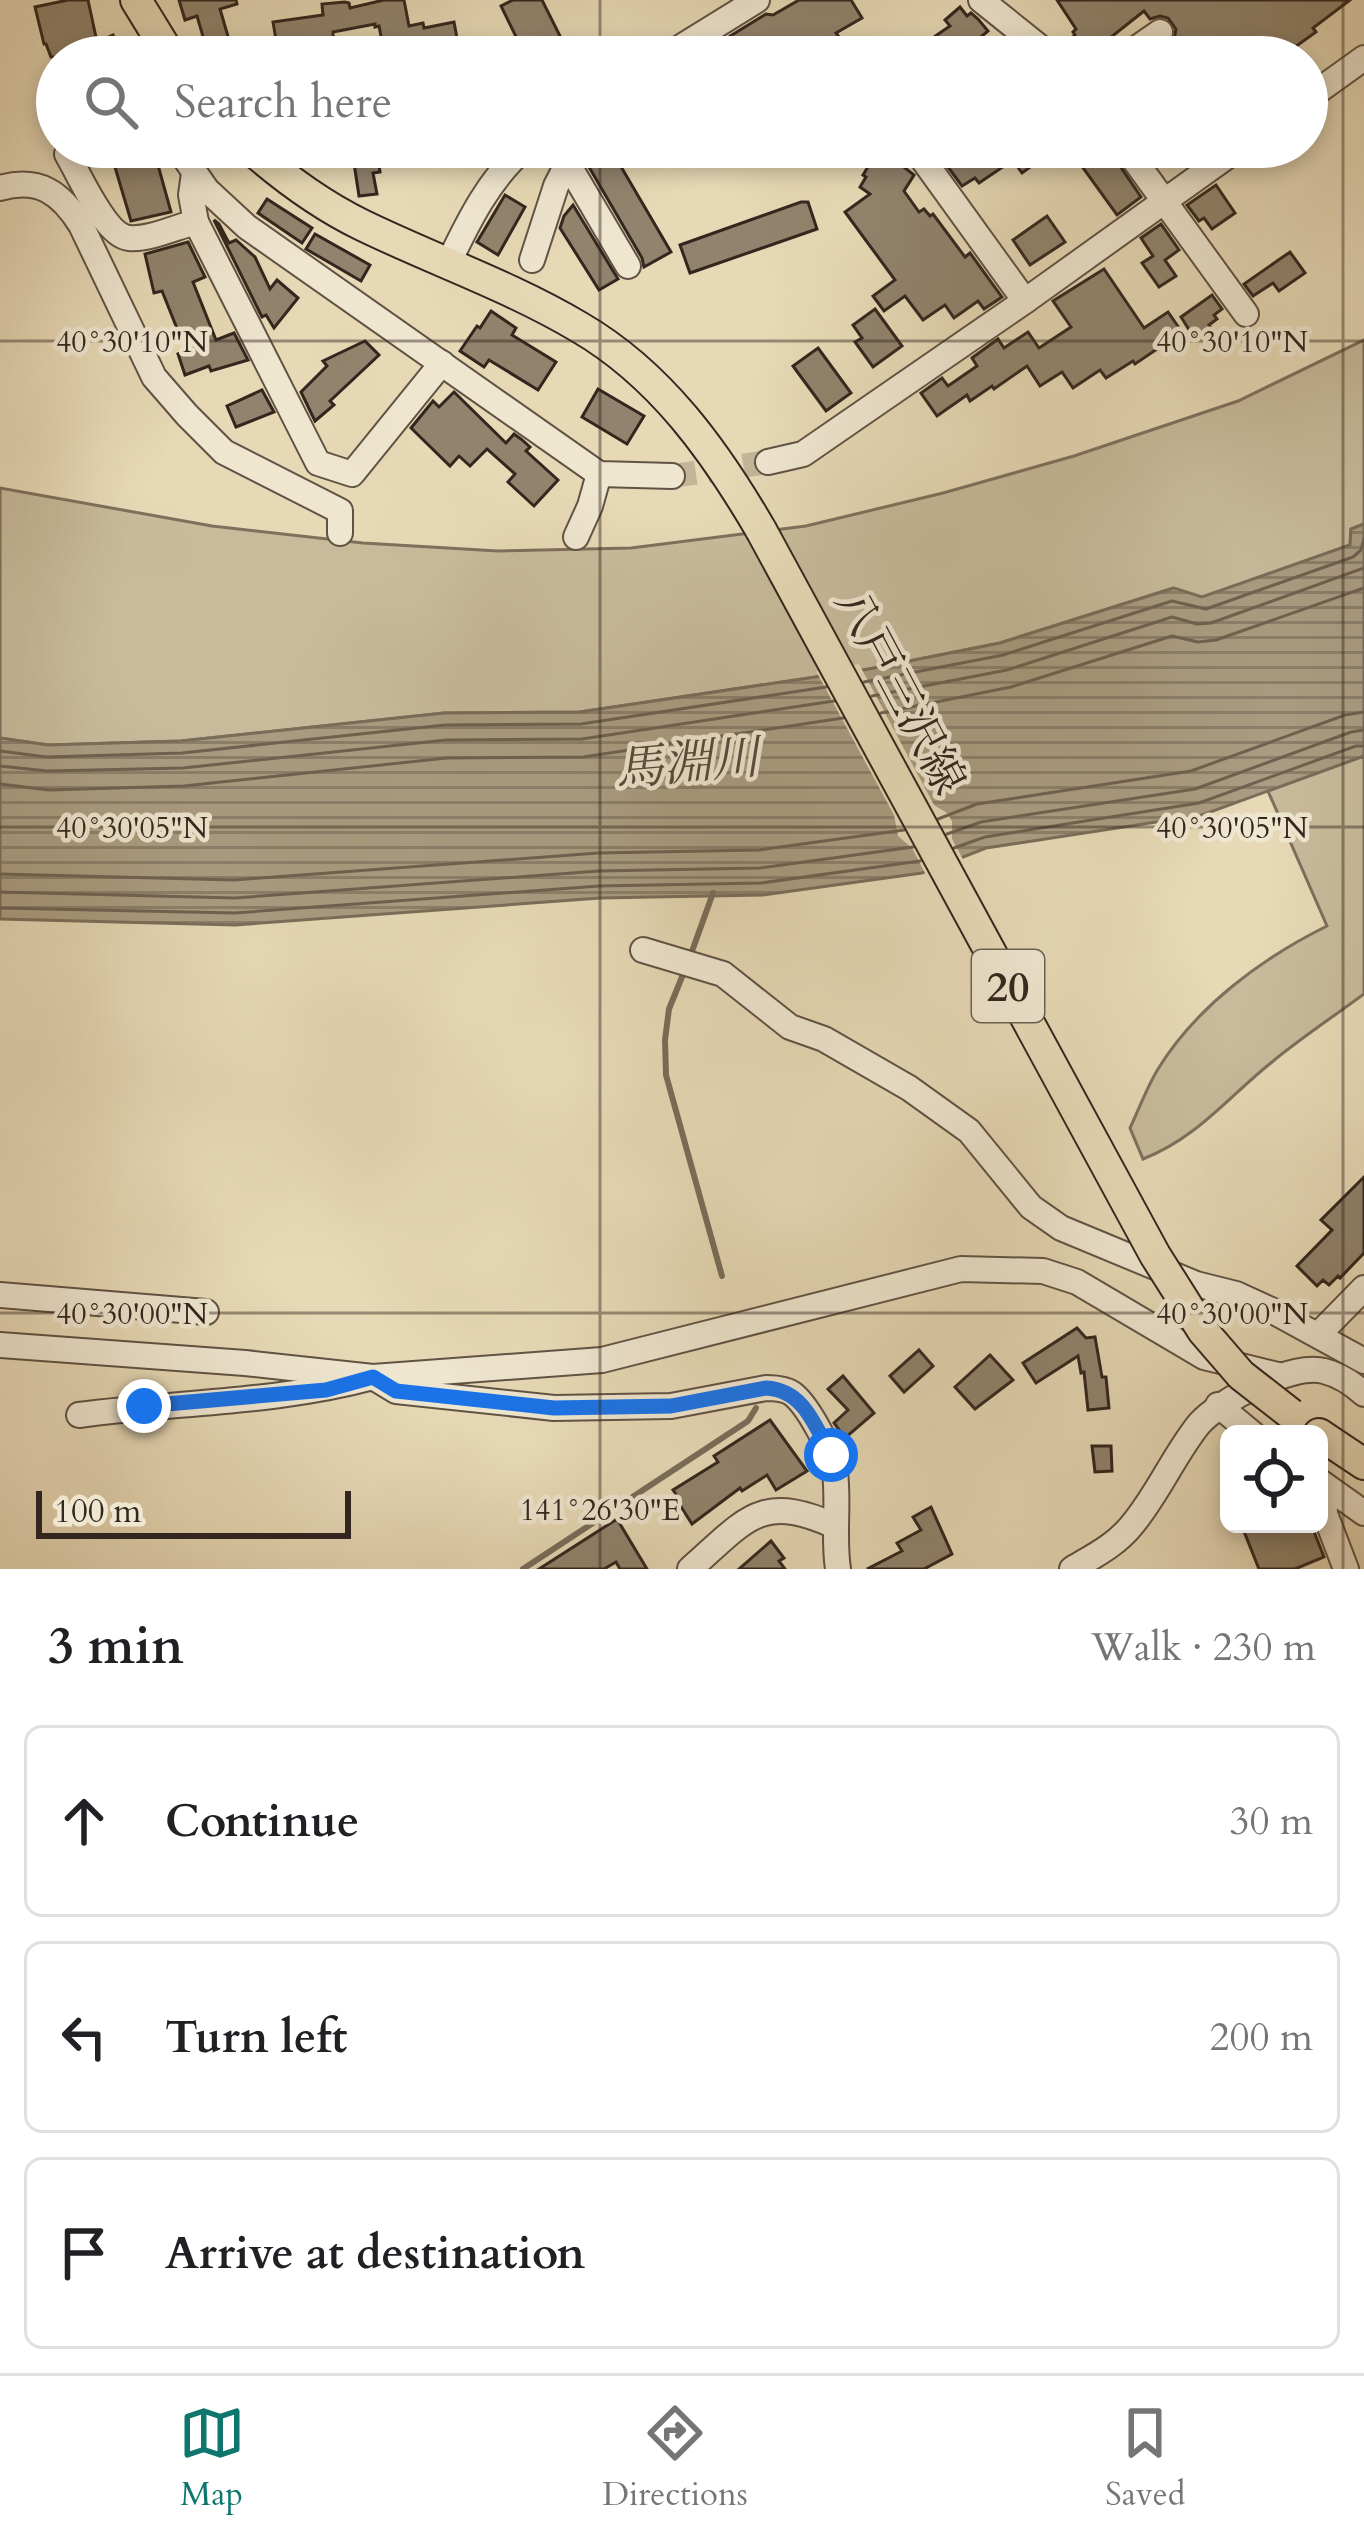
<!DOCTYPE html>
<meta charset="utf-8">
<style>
body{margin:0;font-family:Cardo,"Noto Serif JP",serif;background:#f2f2f2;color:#202124}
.controls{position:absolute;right:36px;bottom:36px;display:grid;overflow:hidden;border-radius:18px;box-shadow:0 6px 18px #0003}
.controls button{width:108px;height:108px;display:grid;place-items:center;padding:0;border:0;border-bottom:3px solid #e0e0e0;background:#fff;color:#202124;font:60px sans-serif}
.scale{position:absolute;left:36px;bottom:30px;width:315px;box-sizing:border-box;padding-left:12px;border:6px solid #33261e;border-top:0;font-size:33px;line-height:42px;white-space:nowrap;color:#33261e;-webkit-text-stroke:9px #efe6d0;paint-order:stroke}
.stop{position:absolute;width:36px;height:36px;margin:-27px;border:9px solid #1a73e8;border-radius:50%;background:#fff}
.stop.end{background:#1a73e8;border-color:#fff;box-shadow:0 3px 12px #0008}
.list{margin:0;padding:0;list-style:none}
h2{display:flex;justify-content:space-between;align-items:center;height:156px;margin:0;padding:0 48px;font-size:51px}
h2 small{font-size:39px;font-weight:400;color:#757577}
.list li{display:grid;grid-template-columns:78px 1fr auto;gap:36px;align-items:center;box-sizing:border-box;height:192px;margin:0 24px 24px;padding:0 24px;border:3px solid #e0e0e0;border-radius:18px}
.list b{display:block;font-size:45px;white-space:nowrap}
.list em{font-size:39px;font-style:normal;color:#757577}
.icon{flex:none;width:66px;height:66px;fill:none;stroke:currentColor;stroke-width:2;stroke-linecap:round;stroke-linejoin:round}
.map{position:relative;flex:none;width:1364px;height:1569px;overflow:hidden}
.search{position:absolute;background:#fff;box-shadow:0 6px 18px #0003;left:36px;right:36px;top:36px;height:132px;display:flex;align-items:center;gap:30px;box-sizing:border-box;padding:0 42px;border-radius:66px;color:#757577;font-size:45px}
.sheet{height:804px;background:#fff}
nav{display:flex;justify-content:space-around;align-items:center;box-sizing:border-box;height:168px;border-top:3px solid #e0e0e0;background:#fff;font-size:33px;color:#757577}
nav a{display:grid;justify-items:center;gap:6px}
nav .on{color:#0f766e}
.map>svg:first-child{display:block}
.grass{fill:#c8bb9c;stroke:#7e705d;stroke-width:3}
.water{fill:url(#water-rules);stroke:#7a6d5a;stroke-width:3}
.pier{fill:#e7d9b6}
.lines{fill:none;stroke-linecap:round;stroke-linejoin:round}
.shore{stroke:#6e6150;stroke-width:3}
.stream{stroke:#7a6d5a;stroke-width:6}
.building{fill:#91836d;stroke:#33261e;stroke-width:3}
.minor-tunnel{stroke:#c3b598;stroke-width:24;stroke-dasharray:24 12;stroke-linecap:butt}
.minor-casing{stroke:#605344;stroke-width:28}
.major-casing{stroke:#33261e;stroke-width:34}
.minor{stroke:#efe6d0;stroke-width:24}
.major{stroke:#e7d9b6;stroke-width:30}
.major-bridge-casing{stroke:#33261e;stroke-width:34;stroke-linecap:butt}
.major-bridge{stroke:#e7d9b6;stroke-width:30}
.route{stroke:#1a73e8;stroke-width:15}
.ticks{fill:none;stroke:#33261e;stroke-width:3;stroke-opacity:0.45}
.labels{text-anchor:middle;stroke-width:9;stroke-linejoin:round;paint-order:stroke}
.shield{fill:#efe6d0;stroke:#6b6053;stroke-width:3}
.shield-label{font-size:42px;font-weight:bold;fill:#33261e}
.street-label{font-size:45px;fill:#33261e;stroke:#efe6d0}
.water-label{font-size:48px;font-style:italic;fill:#57493c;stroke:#efe6d0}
.ticks-label{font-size:30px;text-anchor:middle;fill:#33261e;stroke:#efe6d0;stroke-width:9;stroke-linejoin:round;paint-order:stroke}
</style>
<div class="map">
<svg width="1364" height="1569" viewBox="0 0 1364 1569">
<defs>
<pattern id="water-rules" width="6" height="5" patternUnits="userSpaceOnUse" patternTransform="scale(3)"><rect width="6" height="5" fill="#aa9c82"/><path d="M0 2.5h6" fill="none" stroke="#8b7f6a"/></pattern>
</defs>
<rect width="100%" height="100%" fill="#e7d9b6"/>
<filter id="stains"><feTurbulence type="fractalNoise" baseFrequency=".00167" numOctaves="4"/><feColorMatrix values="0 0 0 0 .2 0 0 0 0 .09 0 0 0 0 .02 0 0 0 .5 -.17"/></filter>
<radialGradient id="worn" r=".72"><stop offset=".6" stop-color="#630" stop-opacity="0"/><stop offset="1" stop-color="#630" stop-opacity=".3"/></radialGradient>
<g class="grass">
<path d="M 1364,340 L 1364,524 L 1351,529 L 1350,545 L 1202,598 L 1173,588 L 1000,643 L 869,669 L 580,712 L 444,713 L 181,741 L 48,745 L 0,738 L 0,488 L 212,526 L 363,543 L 498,551 L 631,548 L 806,526 L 943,493 L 1074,456 L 1238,401 Z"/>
<path d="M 1364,756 L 1364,994 C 1333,1017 1301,1038 1272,1062 C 1227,1098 1197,1138 1143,1159 L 1130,1128 C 1139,1109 1147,1087 1158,1069 C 1196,1007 1262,958 1327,926 L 1268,791 Z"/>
</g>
<path class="water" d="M 1364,524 L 1364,756 L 1202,815 L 986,848 L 922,873 L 763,895 L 600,898 L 235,925 L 0,919 L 0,738 L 48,745 L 181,741 L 444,713 L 580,712 L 869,669 L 1000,643 L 1174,588 L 1202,597 L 1350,545 L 1351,529 Z"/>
<path class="pier" d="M 859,664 L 934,805 L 947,813 L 952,821 L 952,839 L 965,863 L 927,877 L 912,848 L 898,836 L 894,815 L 816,671 Z"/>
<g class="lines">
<g class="shore">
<path d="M 864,682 L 1003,655 L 1172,601 L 1206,609 L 1353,557 L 1361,550 L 1364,538"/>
<path d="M 872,696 L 1007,670 L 1172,617 L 1197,624 L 1211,623 L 1364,568"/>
<path d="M 881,713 L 1011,687 L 1172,636 L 1198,642 L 1216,640 L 1364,588"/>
<path d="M 0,751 L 47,757 L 182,753 L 445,725 L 581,724 L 826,687"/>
<path d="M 0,766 L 47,771 L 183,768 L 446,740 L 582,739 L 834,701"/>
<path d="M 0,784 L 49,790 L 184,786 L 447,758 L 583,757 L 843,718"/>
<path d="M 938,819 L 977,804 L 1191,771 L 1345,715 L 1364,712"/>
<path d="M 947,834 L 981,822 L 1195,789 L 1351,732 L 1364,730"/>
<path d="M 954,848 L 985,837 L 1199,803 L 1356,746 L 1364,746"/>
<path d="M 0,874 L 234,880 L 598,853 L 759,850 L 904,830"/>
<path d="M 0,892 L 235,898 L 599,871 L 760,868 L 913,847"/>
<path d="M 0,908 L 235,913 L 599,886 L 761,883 L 920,861"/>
</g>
<g class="stream">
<path d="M 691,954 L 713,893"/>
<path d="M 684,972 L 669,1009 L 665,1040 L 666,1075 L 722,1276"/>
<path d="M 523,1569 L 748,1421 L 756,1408"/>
</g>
</g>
<g class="building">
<path d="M 68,0 L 88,0 L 97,42 L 113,35 L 121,57 L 51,57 L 46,44 L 44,44 L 35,7 Z"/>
<path d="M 179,0 L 236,0 L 237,4 L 220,9 L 234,57 L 209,57 L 197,16 L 185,20 Z"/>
<path d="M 384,0 L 404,0 L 409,26 L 423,23 L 424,28 L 454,22 L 460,54 L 443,57 L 385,57 L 379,26 L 375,27 L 375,24 L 333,32 L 334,57 L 279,57 L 273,22 L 323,15 L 322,4 L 345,2 L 349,3 L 350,8 Z"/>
<path d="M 513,0 L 542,0 L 561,38 L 525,55 L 501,6 Z"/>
<path d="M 799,0 L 851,0 L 862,18 L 836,33 L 839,37 L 817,50 L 821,57 L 802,57 L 791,39 L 747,57 L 737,57 L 727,38 L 766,14 L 773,15 Z"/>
<path d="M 1057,0 L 1350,0 L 1313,28 L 1316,32 L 1281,57 L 1153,57 L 1174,40 L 1176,29 L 1168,18 L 1160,16 L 1150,19 L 1144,11 L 1105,42 L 1104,40 L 1088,52 L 1085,48 L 1073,57 L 1063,45 L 1075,35 L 1073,32 L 1076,29 Z"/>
<path d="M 960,7 L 967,16 L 971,13 L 978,19 L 988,31 L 957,57 L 905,57 L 950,26 L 945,20 Z"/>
<path d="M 109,147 L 153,147 L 171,212 L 131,221 Z"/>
<path d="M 371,147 L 422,147 L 423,156 L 379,164 L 380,172 L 373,173 L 377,194 L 359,196 L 352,150 Z"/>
<path d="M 880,147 L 903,147 L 895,160 L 914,175 L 904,191 L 919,212 L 924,209 L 930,216 L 933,214 L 965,257 L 970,253 L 1002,297 L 984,309 L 978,301 L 954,318 L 945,305 L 923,320 L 905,296 L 884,311 L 873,296 L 895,280 L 845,212 L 870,194 L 860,187 L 866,177 L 863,175 Z"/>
<path d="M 948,147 L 1058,147 L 1022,173 L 1013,160 L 979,183 L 975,178 L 962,186 L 945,163 L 950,159 L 947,154 Z"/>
<path d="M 1068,147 L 1107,147 L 1141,197 L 1117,215 Z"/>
<path d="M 613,153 L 671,252 L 644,267 L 642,258 L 589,167 Z"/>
<path d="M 1216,185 L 1235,213 L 1212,229 L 1204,218 L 1199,221 L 1187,205 Z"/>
<path d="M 505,195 L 525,207 L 498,255 L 477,242 Z"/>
<path d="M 267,199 L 312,228 L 302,243 L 258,213 Z"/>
<path d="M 801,202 L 808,202 L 817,229 L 690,273 L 680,245 Z"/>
<path d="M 573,205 L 618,279 L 599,290 L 560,228 L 564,216 Z"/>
<path d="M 1047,216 L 1065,242 L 1030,265 L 1013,240 Z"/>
<path d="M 214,220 L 219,224 L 229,243 L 236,240 L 255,257 L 270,289 L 277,280 L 298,298 L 274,328 L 266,315 L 262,317 Z"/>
<path d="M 1161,224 L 1179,250 L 1165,260 L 1176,276 L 1159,287 L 1142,263 L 1153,256 L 1141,238 Z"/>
<path d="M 315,234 L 370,265 L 361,281 L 306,249 Z"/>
<path d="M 188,242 L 205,277 L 193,282 L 216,340 L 234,333 L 248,360 L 211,371 L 209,366 L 185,375 L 178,354 L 186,351 L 162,291 L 154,293 L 145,254 Z"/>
<path d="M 1290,252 L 1305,273 L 1279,291 L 1273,283 L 1253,296 L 1244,284 Z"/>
<path d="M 1104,269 L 1144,328 L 1168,312 L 1182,332 L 1135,364 L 1133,361 L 1106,378 L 1100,370 L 1073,388 L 1062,372 L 1040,386 L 1027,366 L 994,389 L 992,386 L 970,401 L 967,395 L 937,416 L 921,393 L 942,378 L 948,386 L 977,366 L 972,358 L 998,339 L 1004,348 L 1028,332 L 1039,348 L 1071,327 L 1053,301 Z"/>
<path d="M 1212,295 L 1222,309 L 1214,315 L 1217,319 L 1209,325 L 1212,330 L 1196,341 L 1181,317 Z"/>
<path d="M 875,309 L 902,346 L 873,367 L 855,342 L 862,338 L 853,325 Z"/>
<path d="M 491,311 L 516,328 L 512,335 L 556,362 L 538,390 L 489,360 L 484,367 L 460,351 L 477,326 L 480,328 Z"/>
<path d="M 365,341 L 379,355 L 330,401 L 334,405 L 315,421 L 301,392 L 327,366 L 323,361 Z"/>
<path d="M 818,348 L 851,393 L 826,411 L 793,366 Z"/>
<path d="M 598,389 L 644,416 L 627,444 L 582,417 Z"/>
<path d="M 262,390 L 274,412 L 236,427 L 227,406 Z"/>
<path d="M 454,392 L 506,443 L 514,434 L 521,439 L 530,447 L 526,451 L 558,480 L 534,506 L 508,482 L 515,474 L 487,449 L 470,466 L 459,456 L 450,466 L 411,428 L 433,401 L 439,407 Z"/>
<path d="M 1364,1177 L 1364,1253 L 1340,1278 L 1338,1276 L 1329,1285 L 1323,1280 L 1317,1286 L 1297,1266 L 1332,1230 L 1321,1220 Z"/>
<path d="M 1077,1328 L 1086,1338 L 1095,1337 L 1102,1377 L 1106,1377 L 1109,1408 L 1088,1410 L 1084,1372 L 1081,1373 L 1078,1356 L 1036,1383 L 1023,1363 Z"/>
<path d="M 919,1350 L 933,1366 L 904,1392 L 890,1376 Z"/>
<path d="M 990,1355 L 1013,1380 L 975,1409 L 955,1387 Z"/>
<path d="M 843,1376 L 874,1413 L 845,1438 L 834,1423 L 848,1410 L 828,1389 Z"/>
<path d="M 770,1420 L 807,1471 L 776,1490 L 767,1475 L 742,1491 L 740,1488 L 692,1524 L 676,1499 L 678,1497 L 673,1490 L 718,1462 L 714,1456 Z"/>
<path d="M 1092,1446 L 1111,1446 L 1112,1471 L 1095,1472 Z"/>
<path d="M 931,1507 L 952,1554 L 924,1569 L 867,1569 L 902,1551 L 897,1543 L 921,1530 L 913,1517 Z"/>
<path d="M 617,1519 L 647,1569 L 620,1569 L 616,1562 L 604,1569 L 539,1569 Z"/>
<path d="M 1241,1524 L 1311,1524 L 1324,1557 L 1295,1569 L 1259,1569 Z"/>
<path d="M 771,1541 L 784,1558 L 779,1561 L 785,1569 L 739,1569 Z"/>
</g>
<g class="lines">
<path class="minor-tunnel" d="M 672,476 L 768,462"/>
<g class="minor-casing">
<g id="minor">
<path d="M 981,0 L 1052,57"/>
<path d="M 665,57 L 757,0"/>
<path d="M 1124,57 L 1160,32"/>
<path d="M 1307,99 L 1364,58"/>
<path d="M 177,147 L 207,190 L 247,227 L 599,474 L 672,476"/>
<path d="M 932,147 L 924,161 L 1025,301"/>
<path d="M 1125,147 L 1246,314"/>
<path d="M 67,154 C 79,174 105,236 129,238 C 149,240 176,227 196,222"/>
<path d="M 568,164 L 628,266"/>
<path d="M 194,173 L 191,195 L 196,222 L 318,463 L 352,474 L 442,363"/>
<path d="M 0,188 C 39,177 61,193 81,225 L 154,377 L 187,415 L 224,452 L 340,511 L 340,533"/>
<path d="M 532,260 L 556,186 L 576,147"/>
<path d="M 448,264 C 468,222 490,177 526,147"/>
<path d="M 768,462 L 803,454 L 1025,301 L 1240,147"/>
<path d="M 576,537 L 590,506 L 599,474"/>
<path d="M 643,950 L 723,974 L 790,1027 L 824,1039 L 909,1088 L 969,1131 L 1031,1207 L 1061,1228 L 1196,1284 L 1236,1294 L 1271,1310 L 1364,1361"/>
<path d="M 0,1295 L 206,1312"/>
<path d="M 1318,1335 L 1364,1288"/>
<path d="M 0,1345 L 245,1363 L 373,1377 L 602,1360 L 961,1269 L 1043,1271 L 1077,1282 L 1204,1357 L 1282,1376"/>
<path d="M 1218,1405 L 1253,1434"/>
<path d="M 79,1415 C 176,1402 278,1403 373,1377 L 396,1391 L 554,1408 L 671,1406 L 766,1388 C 776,1388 787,1389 794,1395 C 809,1408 833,1452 835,1472 C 839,1504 833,1537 838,1569"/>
<path d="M 1319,1481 L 1364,1513"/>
<path d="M 1324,1485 L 1325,1514 L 1346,1569"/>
<path d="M 690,1569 C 746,1520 760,1492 835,1526"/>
<path d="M 1072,1569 C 1094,1556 1116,1545 1132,1525 C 1158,1494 1174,1455 1199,1424 C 1220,1400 1292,1363 1324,1371 C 1340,1375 1352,1383 1364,1394"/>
</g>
</g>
<g class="major-casing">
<g id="major">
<path d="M 136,0 L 171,57"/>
<path d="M 249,147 C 283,177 321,205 362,225 C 434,260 510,286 579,327 C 660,374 715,451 761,530"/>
<path d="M 1319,1434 L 1364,1464"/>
</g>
</g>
<use href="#minor" class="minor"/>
<use href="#major" class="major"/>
<g class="major-bridge-casing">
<path id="major-bridge" d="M 761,530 L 1155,1255 L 1203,1331 L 1241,1375 L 1291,1414"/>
</g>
<use href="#major-bridge" class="major-bridge"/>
</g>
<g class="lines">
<path class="route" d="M 144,1406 L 326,1390 L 373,1377 L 396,1391 L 554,1408 L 671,1406 L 766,1388 C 804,1390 815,1426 831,1455"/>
</g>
<path class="ticks" d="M 600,0 L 600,57M 1343,0 L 1343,1569M 600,147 L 600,1569M 0,341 L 1364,341M 0,827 L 1364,827M 0,1313 L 1364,1313"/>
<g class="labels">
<rect class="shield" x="972" y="950" width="72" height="72" rx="9"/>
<g class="shield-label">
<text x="1008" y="1001">20</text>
</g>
<g class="street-label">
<text transform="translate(901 691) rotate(62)" y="16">八戸三沢線</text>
</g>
<g class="water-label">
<text transform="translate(687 762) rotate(-5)" y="17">馬淵川</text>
</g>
</g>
<g class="ticks-label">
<text x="132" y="352">40°30'10"N</text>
<text x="1232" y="352">40°30'10"N</text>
<text x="132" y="838">40°30'05"N</text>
<text x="1232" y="838">40°30'05"N</text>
<text x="132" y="1324">40°30'00"N</text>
<text x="1232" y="1324">40°30'00"N</text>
<text x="600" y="1520">141°26'30"E</text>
</g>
<rect width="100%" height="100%" filter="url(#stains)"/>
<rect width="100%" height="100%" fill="url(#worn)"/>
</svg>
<div class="controls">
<button><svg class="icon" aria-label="locate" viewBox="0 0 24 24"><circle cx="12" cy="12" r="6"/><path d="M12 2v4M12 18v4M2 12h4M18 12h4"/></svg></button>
</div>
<div class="scale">100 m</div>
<div class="stop" style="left:831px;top:1455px"></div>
<div class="stop end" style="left:144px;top:1406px"></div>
<div class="search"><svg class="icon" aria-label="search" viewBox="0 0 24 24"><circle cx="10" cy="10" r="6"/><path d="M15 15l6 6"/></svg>Search here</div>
</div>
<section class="sheet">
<h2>3 min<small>Walk · 230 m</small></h2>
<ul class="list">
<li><svg class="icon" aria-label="ahead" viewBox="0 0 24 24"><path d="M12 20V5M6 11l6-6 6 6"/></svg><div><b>Continue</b></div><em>30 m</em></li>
<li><svg class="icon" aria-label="left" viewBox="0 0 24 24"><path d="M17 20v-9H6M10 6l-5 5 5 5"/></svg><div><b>Turn left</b></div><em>200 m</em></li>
<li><svg class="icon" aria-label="arrive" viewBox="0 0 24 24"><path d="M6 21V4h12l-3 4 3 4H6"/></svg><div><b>Arrive at destination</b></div></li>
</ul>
</section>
<nav>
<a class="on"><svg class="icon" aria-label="map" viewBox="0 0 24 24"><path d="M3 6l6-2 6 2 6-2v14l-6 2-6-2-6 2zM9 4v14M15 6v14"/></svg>Map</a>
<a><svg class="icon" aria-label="directions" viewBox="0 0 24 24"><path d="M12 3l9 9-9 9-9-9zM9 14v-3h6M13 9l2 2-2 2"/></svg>Directions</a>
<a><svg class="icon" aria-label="saved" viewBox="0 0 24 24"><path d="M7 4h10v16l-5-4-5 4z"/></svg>Saved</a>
</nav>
